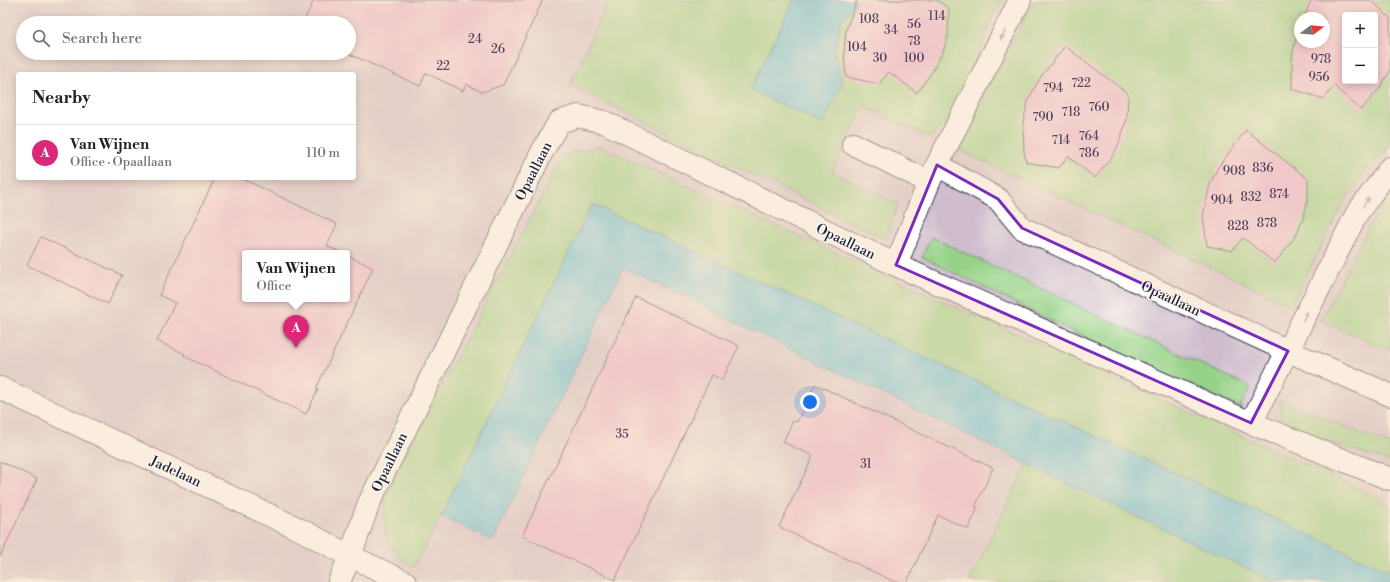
<!DOCTYPE html>
<meta charset="utf-8">
<style>
body{margin:0;font-family:"Libre Bodoni",serif;background:#f2f2f2;color:#222}
.controls{position:absolute;right:12px;top:12px;display:grid;overflow:hidden;border-radius:4px;box-shadow:0 2px 10px #0003}
.controls button{width:36px;height:36px;display:grid;place-items:center;padding:0;border:0;border-bottom:1px solid #e0e0e0;background:#fff;color:#222;font:20px sans-serif}
.compass{position:absolute;left:1294px;top:12px;width:36px;height:36px;border-radius:50%;background:#fff;box-shadow:0 2px 10px #0003;rotate:74deg}
.you{position:absolute;left:810px;top:402px;width:14px;height:14px;margin:-10px;border:3px solid #fff;border-radius:50%;background:#1a73e8;box-shadow:0 0 0 6px #1a73e833}
.badge{display:grid;place-items:center;width:26px;height:26px;border-radius:50%;background:#db2777;color:#fff;font-size:13px;font-weight:700}
.pin{position:absolute;translate:-50% -33px;filter:drop-shadow(0 1px 2px #0008)}
.pin::after{content:'';position:absolute;top:21px;width:14px;height:12px;background:inherit;clip-path:polygon(0 0,100% 0,50% 100%)}
.popup{position:absolute;left:242px;top:250px;width:108px;height:52px;box-sizing:border-box;display:grid;place-content:center;border-radius:4px;background:#fff;filter:drop-shadow(0 1px 3px #0005);font-size:13px;white-space:nowrap;color:#767676}
.popup b{font-size:15px;color:#222}
.popup::after{content:'';position:absolute;left:50%;top:100%;margin-left:-8px;border:8px solid transparent;border-top-color:#fff}
.list{margin:0;padding:0;list-style:none}
h2{display:flex;justify-content:space-between;align-items:center;height:52px;margin:0;padding:0 16px;font-size:17px}
h2 small{font-size:13px;font-weight:400;color:#767676}
.list li{display:grid;grid-template-columns:26px 1fr auto;gap:12px;align-items:center;box-sizing:border-box;height:56px;padding:0 16px;border-top:1px solid #e0e0e0}
.list b{display:block;font-size:15px;white-space:nowrap}
.list p{margin:0;font-size:13px;white-space:nowrap;color:#767676}
.list em{font-size:13px;font-style:normal;color:#767676}
.icon{flex:none;width:22px;height:22px;fill:none;stroke:currentColor;stroke-width:2;stroke-linecap:round;stroke-linejoin:round}
.map{position:relative;flex:none;width:1390px;height:582px;overflow:hidden}
.search{position:absolute;background:#fff;box-shadow:0 2px 10px #0003;left:16px;top:16px;width:340px;height:44px;display:flex;align-items:center;gap:10px;box-sizing:border-box;padding:0 14px;border-radius:22px;color:#767676;font-size:15px}
.panel{position:absolute;background:#fff;box-shadow:0 2px 10px #0003;left:16px;top:72px;width:340px;height:108px;border-radius:4px}
.map>svg:first-child{display:block}
.industrial{fill:#cfbdce;fill-rule:evenodd}
.green{fill:#96d388;stroke:#5c7a62;fill-rule:evenodd}
.water{fill:#5ec2dc;stroke:#40728c}
.building{fill:#eaaed0;fill-rule:evenodd}
.lines{fill:none;stroke-linecap:round;stroke-linejoin:round}
.minor-casing{stroke:#423e4f;stroke-width:24}
.minor{stroke:#fff;stroke-width:22}
.oneway{fill:#9c9ca7}
.marked{fill:none;stroke:#7b2cbf;stroke-width:3;stroke-linejoin:round}
.labels{text-anchor:middle;stroke-width:3;stroke-linejoin:round;paint-order:stroke}
.number-label{font-size:12px;fill:#544560}
.street-label{font-size:14px;fill:#22223b;stroke:#fbf7ec}
</style>
<div class="map">
<svg width="1390" height="582" viewBox="0 0 1390 582">
<rect width="100%" height="100%" fill="#fbf7ec"/>
<filter id="ink" filterUnits="userSpaceOnUse"><feTurbulence type="fractalNoise" baseFrequency=".025" numOctaves="2"/><feDisplacementMap in="SourceGraphic" scale="8" xChannelSelector="R" yChannelSelector="G"/><feConvolveMatrix kernelMatrix="1 2 1 2 8 2 1 2 1" color-interpolation-filters="sRGB"/></filter>
<filter id="wash" filterUnits="userSpaceOnUse"><feTurbulence type="fractalNoise" baseFrequency=".012" numOctaves="4" result="noise"/><feDisplacementMap in="SourceGraphic" scale="16" xChannelSelector="R" yChannelSelector="G"/><feGaussianBlur stdDeviation="0.9" result="paint"/><feColorMatrix in="noise" values="0 0 0 0 0 0 0 0 0 0 0 0 0 0 0 0 0 1.4 0 .05"/><feComposite in="paint" operator="in"/></filter>
<g filter="url(#wash)">
<rect width="100%" height="100%" fill="#f5dec3"/>
<path class="industrial" d="M 0,0 L 1390,0 L 1390,582 L 0,582 ZM 1345,15 L 1375,15 L 1375,81 L 1345,81 ZM 1300,18 L 1324,18 L 1324,42 L 1300,42 ZM 23,23 L 349,23 L 349,53 L 23,53 ZM 18,74 L 354,74 L 354,178 L 18,178 ZM 245,253 L 347,253 L 347,299 L 245,299 Z"/>
<g class="green">
<path d="M 609,0 L 794,0 L 750,90 L 842,84 L 834,53 L 841,21 L 858,0 L 1002,0 L 993,16 L 954,113 L 930,138 L 864,106 L 832,172 L 898,204 L 885,239 L 570,85 Z"/>
<path d="M 1035,0 L 1390,0 L 1390,147 L 1367,168 L 1344,202 L 1291,305 L 959,150 L 997,70 ZM 1345,15 L 1375,15 L 1375,81 L 1345,81 ZM 1300,18 L 1324,18 L 1324,42 L 1300,42 Z"/>
<path d="M 599,146 L 1379,498 L 1390,506 L 1390,572 L 592,204 L 441,516 L 414,567 C 387,556 381,526 386,499 C 388,489 394,479 397,469 L 564,155 Z"/>
<path d="M 1390,195 L 1390,351 L 1321,320 L 1373,219 Z"/>
<path d="M 931,237 L 1250,387 L 1240,407 L 1143,366 L 922,257 Z"/>
<path d="M 1280,400 L 1390,445 L 1390,462 L 1281,426 Z"/>
<path d="M 1027,464 L 1275,582 L 969,582 Z"/>
</g>
<g class="water">
<path d="M 794,0 L 858,0 L 841,21 L 834,53 L 842,84 L 823,124 L 750,90 Z"/>
<path d="M 592,204 L 1390,572 L 1390,582 L 1275,582 L 1027,464 L 623,267 L 493,541 L 441,516 Z"/>
</g>
<g id="blocks">
<g class="building">
<path d="M 314,0 L 543,0 L 503,85 L 482,92 L 466,84 L 463,91 L 426,73 L 420,86 L 347,53 L 349,53 L 349,23 L 303,23 Z"/>
<path d="M 857,0 L 937,0 L 949,9 L 948,36 L 943,52 L 932,72 L 917,93 L 889,72 L 879,84 L 846,77 L 844,53 L 846,30 Z"/>
<path d="M 1311,0 L 1371,0 L 1390,18 L 1390,71 L 1379,89 L 1361,110 L 1334,86 L 1324,99 L 1292,89 L 1292,57 L 1298,29 L 1300,26 L 1300,42 L 1324,42 L 1324,18 L 1304,18 ZM 1345,15 L 1375,15 L 1375,81 L 1345,81 Z"/>
<path d="M 1065,46 L 1128,94 L 1127,119 L 1119,143 L 1112,157 L 1095,178 L 1068,156 L 1059,168 L 1026,162 L 1024,152 L 1023,122 L 1029,98 L 1040,78 Z"/>
<path d="M 1246,130 L 1308,179 L 1308,198 L 1304,217 L 1297,234 L 1275,263 L 1243,238 L 1232,251 L 1207,246 L 1203,216 L 1210,184 L 1218,167 Z"/>
<path d="M 215,178 L 241,178 L 337,224 L 327,246 L 342,253 L 245,253 L 245,299 L 347,299 L 347,255 L 373,268 L 316,389 L 318,390 L 306,414 L 184,356 L 185,354 L 157,341 L 175,303 L 159,295 Z"/>
<path d="M 41,237 L 122,275 L 108,304 L 27,265 Z"/>
<path d="M 636,297 L 739,346 L 722,380 L 712,375 L 615,580 L 522,536 Z"/>
<path d="M 815,384 L 993,468 L 975,507 L 978,508 L 968,529 L 938,515 L 907,582 L 895,582 L 779,527 L 813,456 L 783,442 L 793,421 L 797,422 Z"/>
<path d="M 0,461 L 37,479 L 0,557 Z"/>
</g>
</g>
</g>
<g filter="url(#ink)">
<use href="#blocks" fill-opacity="0" stroke="#423e4f" stroke-width="1"/>
<g class="lines">
<g class="minor-casing">
<g id="minor">
<path d="M 853,144 L 929,182 L 937,165 L 998,199 L 1022,228 L 1288,351 L 1390,395"/>
<path d="M 937,165 L 1020,0"/>
<path d="M 896,265 L 929,182"/>
<path d="M 0,388 L 303,531 L 350,556 L 405,582"/>
<path d="M 1251,423 L 1356,215 L 1390,168"/>
<path d="M 339,582 L 350,556 L 369,503 L 542,152 L 559,122 L 578,116 L 604,122 L 896,265 L 1251,423 L 1390,479"/>
</g>
</g>
<use href="#minor" class="minor"/>
</g>
<defs><path id="oneway-solid" d="M-6-.8H1V-3.2L6.5 0L1 3.2V.8H-6Z"/></defs>
<g class="oneway">
<use href="#oneway-solid" transform="translate(1003 35) rotate(117)"/>
<use href="#oneway-solid" transform="translate(1366 202) rotate(-54)"/>
<use href="#oneway-solid" transform="translate(1305 316) rotate(-63)"/>
</g>
</g>
<path d="M0 0H1390V582H0ZM 937,165 L 998,199 L 1022,228 L 1288,351 L 1251,423 L 896,265 Z" fill="#f5dec3" fill-opacity=".55" fill-rule="evenodd"/>
<path class="marked" d="M 937,165 L 998,199 L 1022,228 L 1288,351 L 1251,423 L 896,265 Z"/>
<g class="labels">
<g class="number-label">
<text x="937" y="20">114</text>
<text x="869" y="23">108</text>
<text x="914" y="28">56</text>
<text x="891" y="34">34</text>
<text x="475" y="43">24</text>
<text x="914" y="45">78</text>
<text x="857" y="51">104</text>
<text x="498" y="53">26</text>
<text x="880" y="62">30</text>
<text x="914" y="62">100</text>
<text x="1321" y="63">978</text>
<text x="443" y="70">22</text>
<text x="1319" y="81">956</text>
<text x="1081" y="87">722</text>
<text x="1053" y="92">794</text>
<text x="1099" y="111">760</text>
<text x="1071" y="116">718</text>
<text x="1043" y="121">790</text>
<text x="1089" y="140">764</text>
<text x="1061" y="144">714</text>
<text x="1089" y="157">786</text>
<text x="1263" y="172">836</text>
<text x="1234" y="175">908</text>
<text x="1279" y="198">874</text>
<text x="1251" y="201">832</text>
<text x="1222" y="204">904</text>
<text x="1267" y="227">878</text>
<text x="1238" y="230">828</text>
<text x="622" y="438">35</text>
<text x="866" y="468">31</text>
</g>
<g class="street-label">
<text transform="translate(533 171) rotate(-63)" y="5">Opaallaan</text>
<text transform="translate(846 241) rotate(26)" y="5">Opaallaan</text>
<text transform="translate(1171 298) rotate(25)" y="5">Opaallaan</text>
<text transform="translate(389 462) rotate(-64)" y="5">Opaallaan</text>
<text transform="translate(176 471) rotate(25)" y="5">Jadelaan</text>
</g>
</g>
</svg>
<div class="controls">
<button>+</button>
<button>−</button>
</div>
<svg class="compass" viewBox="-18 -18 36 36"><path d="M0-13l5 13h-10z" fill="#e53935"/><path d="M0 13l5-13h-10z" fill="#767676"/></svg>
<div class="you"></div>
<div class="pin badge" style="left:296px;top:348px">A</div>
<div class="popup"><b>Van Wijnen</b>Office</div>
<div class="search"><svg class="icon" aria-label="search" viewBox="0 0 24 24"><circle cx="10" cy="10" r="6"/><path d="M15 15l6 6"/></svg>Search here</div>
<section class="panel">
<h2>Nearby<small></small></h2>
<ul class="list">
<li><span class="badge">A</span><div><b>Van Wijnen</b><p>Office · Opaallaan</p></div><em>110 m</em></li>
</ul>
</section>
</div>
